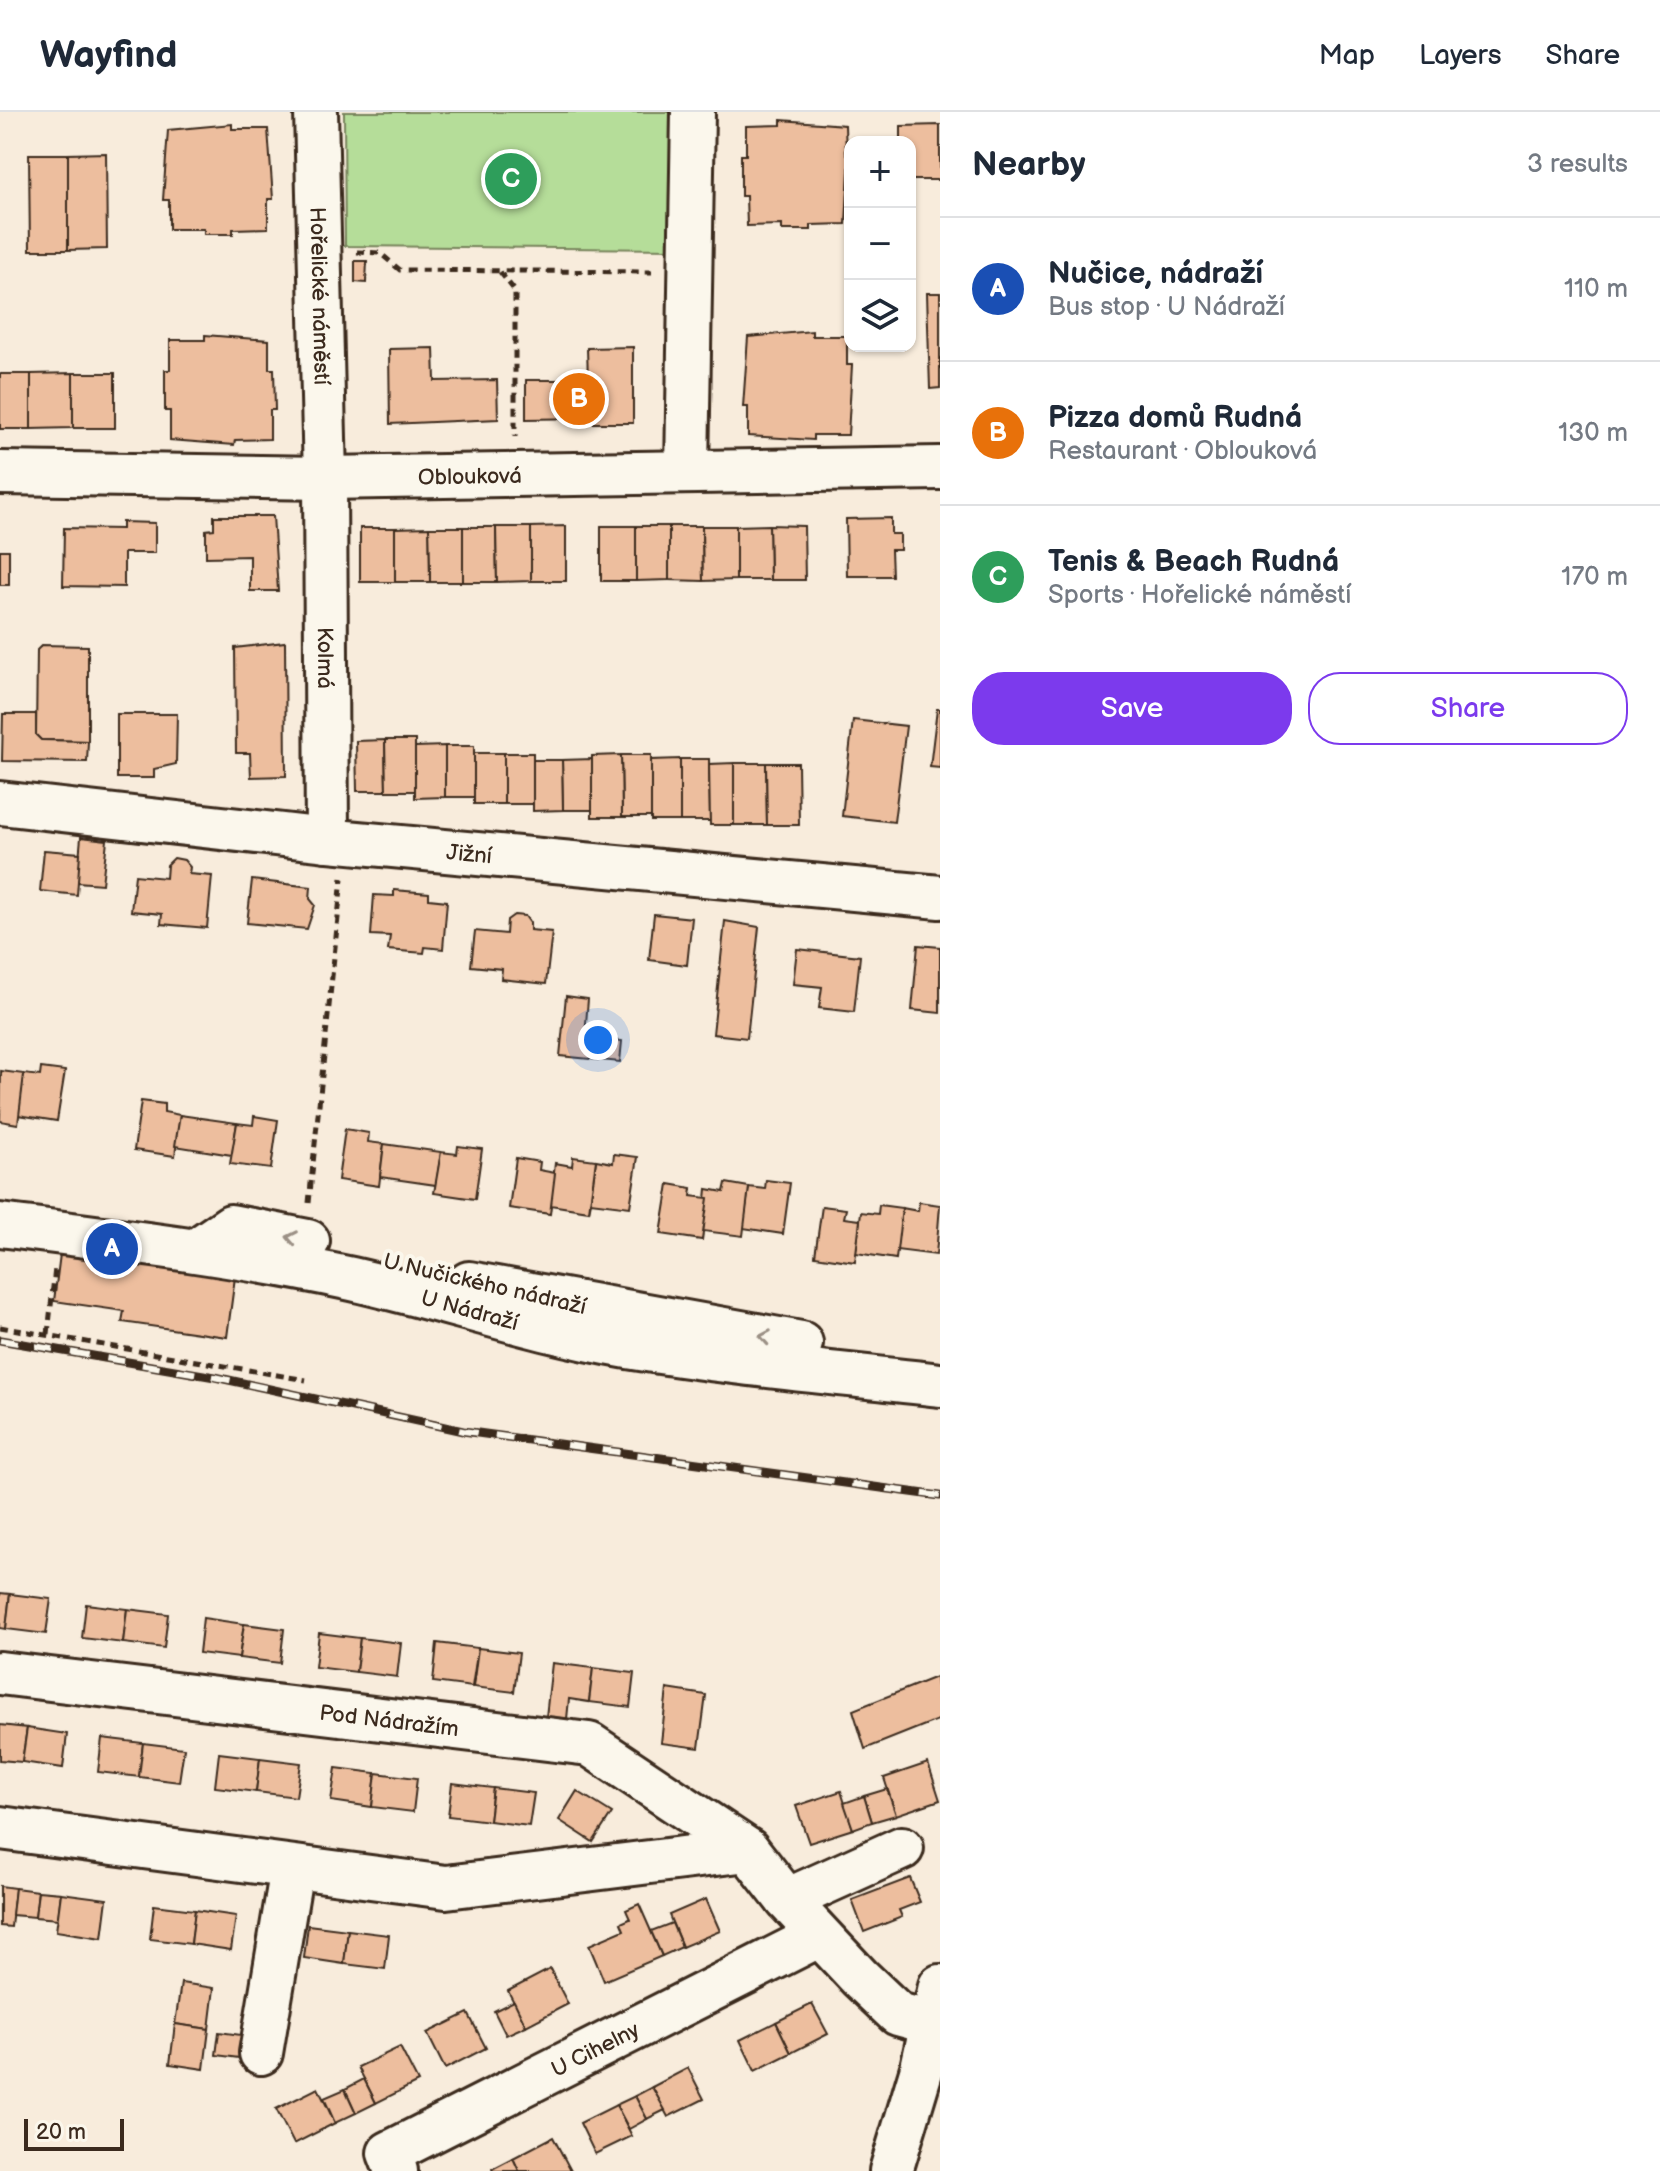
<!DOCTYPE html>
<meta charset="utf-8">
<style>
body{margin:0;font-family:"Balsamiq Sans",sans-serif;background:#f6f6f7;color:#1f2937}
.controls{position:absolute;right:24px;top:24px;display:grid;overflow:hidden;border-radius:16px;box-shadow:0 2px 6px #0004}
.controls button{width:72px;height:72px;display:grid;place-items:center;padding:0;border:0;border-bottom:2px solid #e0e1e3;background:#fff;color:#1f2937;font:40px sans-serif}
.scale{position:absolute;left:24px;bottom:20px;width:100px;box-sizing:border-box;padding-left:8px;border:4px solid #3b2a1e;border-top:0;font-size:22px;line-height:28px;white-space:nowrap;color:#3b2a1e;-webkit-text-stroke:6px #fbf7ec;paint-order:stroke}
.you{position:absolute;left:598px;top:928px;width:28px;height:28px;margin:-20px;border:6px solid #fff;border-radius:50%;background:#1a73e8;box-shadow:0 0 0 12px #1a73e833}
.badge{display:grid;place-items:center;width:52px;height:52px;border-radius:50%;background:#7c3aed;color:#fff;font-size:26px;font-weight:700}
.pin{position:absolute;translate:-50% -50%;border:4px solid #fff;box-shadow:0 2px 8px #0006}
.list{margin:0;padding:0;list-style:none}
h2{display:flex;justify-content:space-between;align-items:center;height:104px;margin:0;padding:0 32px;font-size:34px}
h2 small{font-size:26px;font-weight:400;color:#747a83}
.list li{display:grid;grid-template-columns:52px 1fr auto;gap:24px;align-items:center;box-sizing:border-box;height:144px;padding:0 32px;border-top:2px solid #e0e1e3}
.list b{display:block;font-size:30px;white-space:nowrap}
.list p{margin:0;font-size:26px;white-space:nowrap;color:#747a83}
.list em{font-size:26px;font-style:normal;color:#747a83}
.actions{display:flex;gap:16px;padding:24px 32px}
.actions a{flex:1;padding:18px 0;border:2px solid #7c3aed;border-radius:32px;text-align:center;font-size:28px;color:#7c3aed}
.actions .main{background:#7c3aed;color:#fff}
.icon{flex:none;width:44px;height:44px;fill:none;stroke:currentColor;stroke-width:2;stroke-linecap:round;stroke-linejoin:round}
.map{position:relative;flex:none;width:940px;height:2059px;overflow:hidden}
header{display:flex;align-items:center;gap:48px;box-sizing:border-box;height:112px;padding:0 40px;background:#fff;border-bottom:2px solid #e0e1e3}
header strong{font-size:38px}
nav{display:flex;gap:44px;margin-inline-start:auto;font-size:28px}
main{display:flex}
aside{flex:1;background:#fff}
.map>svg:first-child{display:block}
.green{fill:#b5dd99;stroke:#78845c;stroke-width:2}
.building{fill:#edbe9e;stroke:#3b2a1e;stroke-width:2}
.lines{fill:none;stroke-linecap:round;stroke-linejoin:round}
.minor-casing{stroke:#3b2a1e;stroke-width:48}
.path{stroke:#3b2a1e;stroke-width:5;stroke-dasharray:8 6;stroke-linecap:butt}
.minor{stroke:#fbf7ec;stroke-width:42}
.rail-casing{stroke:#3b2a1e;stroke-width:9}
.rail{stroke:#fbf7ec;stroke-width:6;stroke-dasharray:18;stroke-linecap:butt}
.oneway{stroke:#9b9085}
.labels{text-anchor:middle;stroke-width:8;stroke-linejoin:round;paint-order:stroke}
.street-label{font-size:22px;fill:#3b2a1e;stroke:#fbf7ec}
</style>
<header>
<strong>Wayfind</strong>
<nav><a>Map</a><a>Layers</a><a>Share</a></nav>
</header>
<main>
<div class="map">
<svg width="940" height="2059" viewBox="0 0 940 2059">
<rect width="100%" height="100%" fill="#f8ecdc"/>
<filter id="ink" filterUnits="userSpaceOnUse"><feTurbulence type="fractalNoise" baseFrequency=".0125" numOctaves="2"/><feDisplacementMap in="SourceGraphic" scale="16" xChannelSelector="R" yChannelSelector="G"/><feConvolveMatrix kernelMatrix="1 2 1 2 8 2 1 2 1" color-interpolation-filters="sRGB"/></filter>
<g filter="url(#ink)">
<path class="green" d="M 344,0 L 676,0 L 679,137 L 345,134 Z"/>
<g class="building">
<path d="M 781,8 L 845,13 L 846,42 L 850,42 L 846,112 L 811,113 L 811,118 L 782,118 L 782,113 L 747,114 L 746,84 L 741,84 L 741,43 L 746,43 L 746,14 L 781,13 Z"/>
<path d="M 232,12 L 232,17 L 268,17 L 273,87 L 268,87 L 268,116 L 233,117 L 233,122 L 204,122 L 204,117 L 169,117 L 169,88 L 163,88 L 168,18 Z"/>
<path d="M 940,13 L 940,68 L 910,68 L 910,30 L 901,30 L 901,14 Z"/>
<path d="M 106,41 L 107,137 L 68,138 L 68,42 Z"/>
<path d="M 29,42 L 68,42 L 68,138 L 30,138 Z"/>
<path d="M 355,149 L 367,149 L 366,171 L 355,170 Z"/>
<path d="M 927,181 L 940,181 L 940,276 L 930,277 Z"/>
<path d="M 812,219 L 812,224 L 847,224 L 847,253 L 852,253 L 848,323 L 813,323 L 813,328 L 748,324 L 748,295 L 743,295 L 748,225 Z"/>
<path d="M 205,223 L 269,228 L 269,257 L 274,257 L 275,298 L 270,298 L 270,327 L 235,328 L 234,333 L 170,328 L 170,299 L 165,299 L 165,258 L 170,258 L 170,228 L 205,228 Z"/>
<path d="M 633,235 L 633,311 L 588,311 L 588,306 L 526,307 L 526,268 L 588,268 L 587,236 Z"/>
<path d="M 434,236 L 435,269 L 497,268 L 498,307 L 390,312 L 389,237 Z"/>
<rect x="73" y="261" width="42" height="55"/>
<path d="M 73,261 L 73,316 L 31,317 L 31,262 Z"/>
<rect x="0" y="262" width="31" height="55"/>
<path d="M 214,404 L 273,404 L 278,479 L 250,479 L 250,444 L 206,445 L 206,418 L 214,417 Z"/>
<path d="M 891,406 L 891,422 L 900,422 L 900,438 L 891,438 L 892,464 L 847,464 L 846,407 Z"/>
<path d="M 122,410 L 155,411 L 155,441 L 124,441 L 124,475 L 63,474 L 64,416 L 122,417 Z"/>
<path d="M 769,413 L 804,414 L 805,468 L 770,468 Z"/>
<path d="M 769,413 L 770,468 L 736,468 L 736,414 Z"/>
<path d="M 566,414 L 566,469 L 531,469 L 531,415 Z"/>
<rect x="601" y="414" width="35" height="55"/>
<path d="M 636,414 L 669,414 L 669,468 L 636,469 Z"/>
<path d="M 669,414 L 702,414 L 703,469 L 669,468 Z"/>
<path d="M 702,414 L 736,414 L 736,468 L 703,469 Z"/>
<path d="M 429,415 L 463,415 L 463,470 L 430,470 Z"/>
<path d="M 429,415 L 430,470 L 395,470 L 395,416 Z"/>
<path d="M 463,415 L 496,415 L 497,470 L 463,470 Z"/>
<path d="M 496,415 L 531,415 L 531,469 L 497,470 Z"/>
<rect x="360" y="416" width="35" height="54"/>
<rect x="0" y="438" width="9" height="35"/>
<path d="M 285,530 L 286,664 L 251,665 L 250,641 L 236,641 L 235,536 Z"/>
<path d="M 42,533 L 88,534 L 88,629 L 41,628 L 36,623 L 37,538 Z"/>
<path d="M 937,597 L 940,597 L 940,656 L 930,655 Z"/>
<path d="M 3,602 L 36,602 L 36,623 L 41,628 L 88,629 L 87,650 L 2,649 Z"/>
<path d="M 117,602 L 177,602 L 176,652 L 154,657 L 154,666 L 117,666 Z"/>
<path d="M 853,608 L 906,614 L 894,710 L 842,704 Z"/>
<path d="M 385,628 L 386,679 L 357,679 L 356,629 Z"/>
<path d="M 385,628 L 415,628 L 415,679 L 386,679 Z"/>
<path d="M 445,634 L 445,685 L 415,686 L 415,635 Z"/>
<rect x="445" y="634" width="29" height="51"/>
<rect x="474" y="641" width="30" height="51"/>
<rect x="504" y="641" width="29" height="51"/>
<path d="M 621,643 L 651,643 L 651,705 L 622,705 Z"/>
<path d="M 621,643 L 622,705 L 592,705 L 592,644 Z"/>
<path d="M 592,647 L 592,698 L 563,698 L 562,648 Z"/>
<path d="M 680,647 L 709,647 L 710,709 L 680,709 Z"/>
<path d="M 680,647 L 680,709 L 651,709 L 651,648 Z"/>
<path d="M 533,648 L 562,648 L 563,698 L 533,699 Z"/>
<path d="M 734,651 L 766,651 L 767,713 L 734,713 Z"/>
<path d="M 734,651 L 734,713 L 710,713 L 709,652 Z"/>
<path d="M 766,651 L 798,651 L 799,713 L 767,713 Z"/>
<path d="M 81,725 L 107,728 L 102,772 L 77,770 Z"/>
<path d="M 44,738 L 80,741 L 77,783 L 40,779 Z"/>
<path d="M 174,746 L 184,748 L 190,755 L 189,762 L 212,764 L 207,816 L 161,812 L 162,802 L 131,799 L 135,763 L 166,766 L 167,753 Z"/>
<path d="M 252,768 L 311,775 L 310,787 L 315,793 L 307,817 L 247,811 Z"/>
<path d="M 394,778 L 429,781 L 429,787 L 447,789 L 443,837 L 425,835 L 424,841 L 388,838 L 390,824 L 371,823 L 374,783 L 394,784 Z"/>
<path d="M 654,802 L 692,806 L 687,853 L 649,848 Z"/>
<path d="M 514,803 L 525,804 L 530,811 L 530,818 L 552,820 L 546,872 L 501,867 L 502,857 L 471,854 L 475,819 L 506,822 L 507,808 Z"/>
<path d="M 725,809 L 759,815 L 747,926 L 713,922 Z"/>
<path d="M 918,833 L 940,835 L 940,901 L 912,898 Z"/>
<path d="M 797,837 L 860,844 L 854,900 L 819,896 L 822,875 L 793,872 Z"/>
<path d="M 566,884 L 588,887 L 585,924 L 622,929 L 620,950 L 560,944 Z"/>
<path d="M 41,956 L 65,959 L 57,1009 L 18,1003 L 24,962 L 40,964 Z"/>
<path d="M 1,959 L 24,962 L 18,1012 L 0,1009 Z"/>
<path d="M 141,989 L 164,992 L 164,1000 L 180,1003 L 175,1044 L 134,1038 Z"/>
<path d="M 180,1003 L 237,1011 L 232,1043 L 175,1034 Z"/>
<path d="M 254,1004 L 278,1008 L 271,1057 L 230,1052 L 237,1011 L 253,1013 Z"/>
<path d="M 345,1017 L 369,1021 L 368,1030 L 384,1032 L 379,1074 L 338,1068 Z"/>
<path d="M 384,1032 L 441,1040 L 436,1073 L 380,1065 Z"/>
<path d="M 458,1034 L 482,1037 L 475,1087 L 434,1081 L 441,1040 L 457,1042 Z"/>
<path d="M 614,1042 L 638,1045 L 630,1095 L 591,1090 L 589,1099 L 596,1048 L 613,1051 Z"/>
<path d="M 573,1045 L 596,1048 L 589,1099 L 550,1093 L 555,1051 L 572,1054 Z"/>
<path d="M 516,1046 L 540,1050 L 539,1058 L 555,1061 L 550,1102 L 509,1096 Z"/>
<path d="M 766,1068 L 790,1071 L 783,1122 L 743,1116 L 749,1075 L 765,1077 Z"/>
<path d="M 726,1071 L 749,1075 L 743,1124 L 703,1119 L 707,1077 L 724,1080 Z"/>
<path d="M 669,1072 L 692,1076 L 691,1084 L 708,1086 L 702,1128 L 661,1122 Z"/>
<path d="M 919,1090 L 940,1093 L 936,1143 L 896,1138 L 902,1096 L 918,1099 Z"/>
<path d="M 879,1093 L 902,1096 L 896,1147 L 856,1141 L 861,1100 L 878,1102 Z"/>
<path d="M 822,1094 L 846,1097 L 844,1106 L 860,1108 L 855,1150 L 815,1144 Z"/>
<path d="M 60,1142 L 235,1165 L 227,1225 L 122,1210 L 124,1199 L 54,1189 Z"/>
<path d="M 0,1481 L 10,1482 L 6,1517 L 0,1516 Z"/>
<path d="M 10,1482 L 51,1487 L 46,1522 L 6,1517 Z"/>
<path d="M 86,1492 L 127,1497 L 123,1531 L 82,1526 Z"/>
<path d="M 127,1497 L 168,1502 L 164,1536 L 123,1531 Z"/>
<path d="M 203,1506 L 244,1512 L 239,1546 L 199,1541 Z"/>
<path d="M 244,1512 L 284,1517 L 280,1551 L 239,1546 Z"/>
<path d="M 319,1521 L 360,1526 L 356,1560 L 315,1555 Z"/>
<path d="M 360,1526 L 401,1531 L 397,1565 L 356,1560 Z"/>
<path d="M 437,1531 L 478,1536 L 472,1575 L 433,1570 Z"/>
<path d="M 478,1536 L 519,1541 L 514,1580 L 473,1575 Z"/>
<path d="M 552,1551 L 593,1556 L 589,1590 L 569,1587 L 567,1607 L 546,1605 Z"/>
<path d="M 593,1556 L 634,1561 L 630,1595 L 589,1590 Z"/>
<path d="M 936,1565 L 940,1607 L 865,1637 L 853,1598 Z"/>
<path d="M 667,1577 L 706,1583 L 699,1636 L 661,1631 Z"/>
<path d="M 0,1613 L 27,1616 L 22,1650 L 0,1648 Z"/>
<path d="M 27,1616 L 67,1622 L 63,1656 L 22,1650 Z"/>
<path d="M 102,1626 L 143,1631 L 139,1665 L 98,1660 Z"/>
<path d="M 143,1631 L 184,1636 L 179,1670 L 139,1665 Z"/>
<path d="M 219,1641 L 260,1646 L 256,1680 L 215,1675 Z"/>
<path d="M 260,1646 L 301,1651 L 296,1685 L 256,1680 Z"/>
<path d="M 928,1651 L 940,1688 L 896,1703 L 884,1666 Z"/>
<path d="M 336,1656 L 376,1661 L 372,1695 L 331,1689 Z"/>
<path d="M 376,1661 L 417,1666 L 413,1700 L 372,1695 Z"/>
<path d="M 452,1671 L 493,1676 L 489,1709 L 448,1704 Z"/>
<path d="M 493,1676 L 534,1681 L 529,1714 L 489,1709 Z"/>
<path d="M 887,1677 L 896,1703 L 872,1710 L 864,1684 Z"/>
<path d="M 577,1679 L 612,1701 L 593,1730 L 559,1708 Z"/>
<path d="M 841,1679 L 853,1717 L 809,1731 L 796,1694 Z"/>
<path d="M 864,1684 L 872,1710 L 853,1717 L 844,1691 Z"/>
<path d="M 910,1766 L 920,1790 L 899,1798 L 902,1805 L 864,1820 L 852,1788 Z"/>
<path d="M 0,1774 L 15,1776 L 11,1815 L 0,1814 Z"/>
<path d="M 15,1776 L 38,1779 L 35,1805 L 12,1803 Z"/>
<path d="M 38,1779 L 61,1781 L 58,1807 L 35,1805 Z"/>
<path d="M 61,1781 L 107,1787 L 102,1826 L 56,1819 Z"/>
<path d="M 706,1787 L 720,1819 L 682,1835 L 669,1803 Z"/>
<path d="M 639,1792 L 662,1844 L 604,1869 L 589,1833 L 624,1818 L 621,1811 L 630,1807 L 626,1798 Z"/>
<path d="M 154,1793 L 195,1798 L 191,1832 L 150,1827 Z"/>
<path d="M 195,1798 L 236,1804 L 231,1838 L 191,1832 Z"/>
<path d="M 672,1811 L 682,1835 L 662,1844 L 651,1819 Z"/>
<path d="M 308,1813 L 348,1818 L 344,1852 L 304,1846 Z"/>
<path d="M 348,1818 L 389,1823 L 385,1857 L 344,1852 Z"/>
<path d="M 550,1857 L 568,1892 L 526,1914 L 508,1879 Z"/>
<path d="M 181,1871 L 214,1876 L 209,1917 L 175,1912 Z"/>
<path d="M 514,1889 L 526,1914 L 506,1923 L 494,1899 Z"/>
<path d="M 812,1892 L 828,1922 L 791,1941 L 776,1910 Z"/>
<path d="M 468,1901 L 486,1936 L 445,1957 L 427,1921 Z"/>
<path d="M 776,1910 L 791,1941 L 755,1959 L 740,1928 Z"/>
<path d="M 175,1912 L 209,1917 L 204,1957 L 170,1952 Z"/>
<path d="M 219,1920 L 249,1924 L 247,1947 L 216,1943 Z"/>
<path d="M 400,1935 L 418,1970 L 376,1991 L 358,1955 Z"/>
<path d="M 688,1956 L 704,1987 L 668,2005 L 652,1975 Z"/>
<path d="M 364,1967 L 376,1991 L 356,2001 L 345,1977 Z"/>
<path d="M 652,1975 L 665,1998 L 647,2007 L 635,1984 Z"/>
<path d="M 318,1976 L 335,2011 L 294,2032 L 276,1997 Z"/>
<path d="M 345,1977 L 356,2001 L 335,2011 L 324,1986 Z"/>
<path d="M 635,1984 L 647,2007 L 629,2017 L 616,1993 Z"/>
<path d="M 616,1993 L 632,2024 L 595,2042 L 580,2011 Z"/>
<path d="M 553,2025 L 571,2059 L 519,2059 L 513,2046 Z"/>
<path d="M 513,2046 L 519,2059 L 493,2059 L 492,2057 Z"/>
</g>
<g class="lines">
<g class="minor-casing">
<g id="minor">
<path id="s1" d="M 316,0 L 325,366 L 327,728"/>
<path d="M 687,358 L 693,0"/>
<path id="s2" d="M 0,361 L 325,366 L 940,356"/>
<path id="s3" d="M 0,691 L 327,728 L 940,785"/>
<path id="s4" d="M 0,1113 C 118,1128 236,1142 352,1167 C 445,1188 534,1219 628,1235 C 732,1252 836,1261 940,1273"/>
<path d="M 196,1138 L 231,1114 L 308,1129"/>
<path d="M 469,1171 L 801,1231"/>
<path id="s5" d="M 0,1561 L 589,1632 L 748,1738 L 787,1788 L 860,1866 L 898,1902 L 931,1911"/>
<path d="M 0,1716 L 446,1775 L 748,1738"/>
<path d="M 787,1788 L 902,1736"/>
<path d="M 261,1941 L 292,1756"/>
<path id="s6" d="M 396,2059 L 389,2041 L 818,1824"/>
<path d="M 891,2059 L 922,1956 L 940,1874"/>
</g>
</g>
<g class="path">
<path d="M 357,140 L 380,141 L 400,158 L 652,160"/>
<path d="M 500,160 L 515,179 L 515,325"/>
<path d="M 309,1091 L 342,766"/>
<path d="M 0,1215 L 306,1268"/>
<path d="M 48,1222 L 55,1156"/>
</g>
<use href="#minor" class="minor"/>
<g class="rail-casing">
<path id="rail" d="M 0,1228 L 215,1265 L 463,1319 L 940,1384"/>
</g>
<use href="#rail" class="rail"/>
</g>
<defs><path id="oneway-chevron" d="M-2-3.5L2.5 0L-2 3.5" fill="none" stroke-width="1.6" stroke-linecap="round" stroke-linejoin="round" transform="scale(2)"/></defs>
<g class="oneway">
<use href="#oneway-chevron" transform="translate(292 1126) rotate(-169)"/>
<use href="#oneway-chevron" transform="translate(765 1225) rotate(-170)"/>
</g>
</g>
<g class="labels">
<g class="street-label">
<text dy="8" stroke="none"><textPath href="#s1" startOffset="184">Hořelické náměstí</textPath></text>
<text dy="8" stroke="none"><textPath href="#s2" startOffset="470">Oblouková</textPath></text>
<text dy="8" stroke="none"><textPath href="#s1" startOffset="546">Kolmá</textPath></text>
<text dy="8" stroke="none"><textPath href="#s3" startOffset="472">Jižní</textPath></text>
<text transform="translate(485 1171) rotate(13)" y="8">U Nučického nádraží</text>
<text dy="8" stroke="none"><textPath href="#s4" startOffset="478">U Nádraží</textPath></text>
<text dy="8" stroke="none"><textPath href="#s5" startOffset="392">Pod Nádražím</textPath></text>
<text dy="8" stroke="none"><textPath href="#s6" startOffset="250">U Cihelny</textPath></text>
</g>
</g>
</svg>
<div class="controls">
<button>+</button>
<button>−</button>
<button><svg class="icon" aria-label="layers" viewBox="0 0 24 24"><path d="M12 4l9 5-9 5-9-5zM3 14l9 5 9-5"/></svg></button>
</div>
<div class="scale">20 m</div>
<div class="you"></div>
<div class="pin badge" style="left:112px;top:1137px;background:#1a4fb4">A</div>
<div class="pin badge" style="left:579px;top:287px;background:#e8710a">B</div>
<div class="pin badge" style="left:511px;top:67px;background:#2e9e5b">C</div>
</div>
<aside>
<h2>Nearby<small>3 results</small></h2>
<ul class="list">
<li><span class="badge" style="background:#1a4fb4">A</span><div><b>Nučice, nádraží</b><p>Bus stop · U Nádraží</p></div><em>110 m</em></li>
<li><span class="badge" style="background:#e8710a">B</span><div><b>Pizza domů Rudná</b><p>Restaurant · Oblouková</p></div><em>130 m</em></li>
<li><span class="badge" style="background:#2e9e5b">C</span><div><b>Tenis &amp; Beach Rudná</b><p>Sports · Hořelické náměstí</p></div><em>170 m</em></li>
</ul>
<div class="actions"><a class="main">Save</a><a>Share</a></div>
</aside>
</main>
